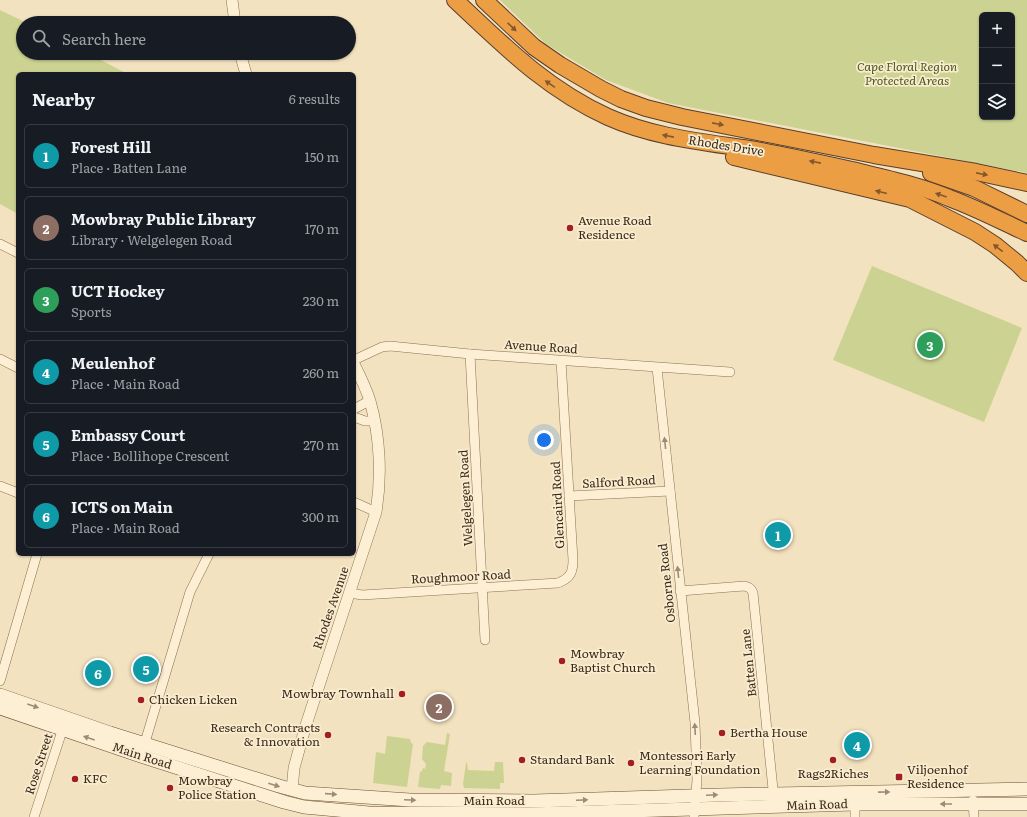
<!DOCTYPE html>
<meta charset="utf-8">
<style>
body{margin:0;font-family:Literata,serif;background:#20242c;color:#f1f3f6}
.controls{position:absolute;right:12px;top:12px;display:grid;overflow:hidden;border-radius:6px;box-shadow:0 1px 3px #0004}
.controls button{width:36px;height:36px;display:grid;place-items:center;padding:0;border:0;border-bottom:1px solid #363941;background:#171b24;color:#f1f3f6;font:20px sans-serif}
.you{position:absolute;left:544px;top:440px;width:14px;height:14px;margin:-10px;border:3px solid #fff;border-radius:50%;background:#1a73e8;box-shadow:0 0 0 6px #1a73e833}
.badge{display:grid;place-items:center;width:26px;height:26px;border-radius:50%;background:#0f766e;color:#fff;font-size:13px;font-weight:700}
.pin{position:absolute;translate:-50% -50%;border:2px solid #fff;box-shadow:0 1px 4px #0006}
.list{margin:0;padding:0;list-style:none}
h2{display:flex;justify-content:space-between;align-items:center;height:52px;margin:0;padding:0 16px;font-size:17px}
h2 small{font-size:13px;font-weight:400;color:#9ea1a6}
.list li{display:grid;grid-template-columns:26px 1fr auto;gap:12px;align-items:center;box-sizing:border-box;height:64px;margin:0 8px 8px;padding:0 8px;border:1px solid #363941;border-radius:6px}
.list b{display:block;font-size:15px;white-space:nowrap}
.list p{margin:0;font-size:13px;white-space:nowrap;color:#9ea1a6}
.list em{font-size:13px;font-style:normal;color:#9ea1a6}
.icon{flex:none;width:22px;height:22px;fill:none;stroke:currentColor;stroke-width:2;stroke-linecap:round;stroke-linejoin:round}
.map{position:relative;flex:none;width:1027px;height:817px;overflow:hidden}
.search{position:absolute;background:#171b24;box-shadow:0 1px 3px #0004;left:16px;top:16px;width:340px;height:44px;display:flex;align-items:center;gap:10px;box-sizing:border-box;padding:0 14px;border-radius:22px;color:#9ea1a6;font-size:15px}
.panel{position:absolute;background:#171b24;box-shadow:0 1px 3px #0004;left:16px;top:72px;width:340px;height:484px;border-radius:6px}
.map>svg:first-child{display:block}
.green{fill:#ccd291;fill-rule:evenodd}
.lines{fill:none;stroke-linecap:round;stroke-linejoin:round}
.minor-casing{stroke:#8d7155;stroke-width:10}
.tertiary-casing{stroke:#8d7155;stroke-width:12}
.secondary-casing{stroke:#6f5238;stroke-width:14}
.motorway-casing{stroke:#5a3f2a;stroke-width:18}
.minor{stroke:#fcefd3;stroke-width:9}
.tertiary{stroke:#fcefd3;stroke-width:11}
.secondary{stroke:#fcefd3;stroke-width:13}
.motorway{stroke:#ec9e45;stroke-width:16}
.oneway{fill:#82582c}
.oneway2{fill:#9c8c77}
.poi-dot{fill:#a31e23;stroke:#f9eccf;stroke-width:1.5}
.labels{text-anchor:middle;stroke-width:3.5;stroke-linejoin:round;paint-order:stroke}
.park-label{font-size:12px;font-style:italic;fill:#4d5a1f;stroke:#f9eccf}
.street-label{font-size:12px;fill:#3b2a1b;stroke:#f9eccf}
.poi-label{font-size:12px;fill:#3b2a1b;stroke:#f9eccf;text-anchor:start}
</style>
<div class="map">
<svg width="1027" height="817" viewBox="0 0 1027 817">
<rect width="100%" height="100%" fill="#f3e2bf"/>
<g class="green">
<path d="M 500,0 L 1027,0 L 1027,173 L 668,103 L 606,80 L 546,44 ZM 982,15 L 1012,15 L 1012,117 L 982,117 Z"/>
<path d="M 0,10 L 27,23 L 23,23 L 23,53 L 87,53 L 124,72 L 123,74 L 18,74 L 18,214 L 0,204 Z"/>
<path d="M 872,266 L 1022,328 L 984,422 L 833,360 Z"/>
<path d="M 447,733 L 450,734 L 444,771 L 452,773 L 451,786 L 441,785 L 440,789 L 418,787 L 420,772 L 422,771 L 423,768 L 425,769 L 426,764 L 422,759 L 423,746 L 427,742 L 445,745 Z"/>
<path d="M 387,736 L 410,739 L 411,743 L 413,744 L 407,787 L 373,783 L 376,752 L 385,754 Z"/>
<path d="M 467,762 L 468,770 L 494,771 L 495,762 L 503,762 L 504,783 L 500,783 L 500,789 L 464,788 L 463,784 L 466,763 Z"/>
</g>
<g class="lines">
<g class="minor-casing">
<g id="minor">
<path d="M 0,244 L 18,253"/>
<path d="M 470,354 L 485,640"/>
<path d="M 0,359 L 18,368"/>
<path d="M 354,360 L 382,347 L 390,346 L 470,354 L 730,372"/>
<path d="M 657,368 L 695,723 L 697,780 L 694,817"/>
<path d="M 354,409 L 369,401"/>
<path d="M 354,417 L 365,421 L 374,421"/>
<path d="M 0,486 L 18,493"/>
<path d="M 569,496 L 670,491"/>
<path d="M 354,502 L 376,512"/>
<path d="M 680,591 L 744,586 C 749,587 751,588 753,593 L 774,799"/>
<path d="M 350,593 L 362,595 L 558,583 C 570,578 573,573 573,560 L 561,361"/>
<path d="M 0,681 L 37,554"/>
<path d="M 143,749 L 190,592 L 209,554"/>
<path d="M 855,800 L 855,817"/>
<path d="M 973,800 L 974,817"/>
<path d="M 34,817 L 64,725"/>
</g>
</g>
<g class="tertiary-casing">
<g id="tertiary">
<path d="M 232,0 L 235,23"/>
<path d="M 240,53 L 246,74"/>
<path d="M 292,790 L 294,768 L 305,728 L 376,512 C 382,476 380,436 370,401 C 366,388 360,376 354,364"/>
</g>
</g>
<g class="secondary-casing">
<g id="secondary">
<path d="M 0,695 L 110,733 L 279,786 L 305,793 L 410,800 L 534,801 L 719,795 L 1027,789"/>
<path d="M 0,708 L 141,756 L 284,802 L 304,807 L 369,813 L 531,814 L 855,804 L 1027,804"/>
</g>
</g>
<g class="motorway-casing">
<g id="motorway">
<path d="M 455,0 C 503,45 546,89 608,117 C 655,138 705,142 756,150 C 788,156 820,163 852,170 C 885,178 918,185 949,198 C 976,208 1001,221 1027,233"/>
<path d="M 484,0 L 534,47 L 560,65 L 601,89 L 621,99 L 646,108 L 682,117 L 874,155 L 976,172 L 1027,183"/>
<path d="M 734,157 L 910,199 L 975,232 L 995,245 L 1017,263 L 1027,273"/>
<path d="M 931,173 L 974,188 L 1027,214"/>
</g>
</g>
<use href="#minor" class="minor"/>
<use href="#tertiary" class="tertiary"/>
<use href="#secondary" class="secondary"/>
<use href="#motorway" class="motorway"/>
</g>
<defs><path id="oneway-solid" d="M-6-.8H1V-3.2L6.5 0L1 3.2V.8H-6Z"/></defs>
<g class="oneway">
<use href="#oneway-solid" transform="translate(512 27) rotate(43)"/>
<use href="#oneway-solid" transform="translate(550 84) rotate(-146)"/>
<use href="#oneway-solid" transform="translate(718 124) rotate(11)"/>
<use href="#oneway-solid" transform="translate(668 136) rotate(-169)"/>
<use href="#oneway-solid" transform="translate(815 162) rotate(-169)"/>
<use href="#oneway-solid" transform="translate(982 174) rotate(11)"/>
<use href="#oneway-solid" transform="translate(881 192) rotate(-166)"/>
<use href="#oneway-solid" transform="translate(941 195) rotate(-161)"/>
<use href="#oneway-solid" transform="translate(998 248) rotate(-142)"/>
</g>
<g class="oneway2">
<use href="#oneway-solid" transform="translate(665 443) rotate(-96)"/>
<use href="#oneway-solid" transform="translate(678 572) rotate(-96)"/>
<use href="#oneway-solid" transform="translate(33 706) rotate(19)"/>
<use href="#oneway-solid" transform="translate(695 729) rotate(-93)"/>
<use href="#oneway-solid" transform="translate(89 738) rotate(-161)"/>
<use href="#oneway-solid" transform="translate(274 785) rotate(17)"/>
<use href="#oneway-solid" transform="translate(884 792) rotate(-1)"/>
<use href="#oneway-solid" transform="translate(331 794) rotate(4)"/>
<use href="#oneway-solid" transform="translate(712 795) rotate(-3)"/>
<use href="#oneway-solid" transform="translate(410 800) rotate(3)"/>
<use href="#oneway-solid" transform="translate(582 800) rotate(-2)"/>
<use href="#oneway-solid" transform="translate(946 804) rotate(180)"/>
</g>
<g class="poi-dot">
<circle cx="570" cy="228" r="4"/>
<circle cx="562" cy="661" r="4"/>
<circle cx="402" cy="694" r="4"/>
<circle cx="141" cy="700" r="4"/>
<circle cx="722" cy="733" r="4"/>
<circle cx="328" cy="735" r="4"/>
<circle cx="522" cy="760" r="4"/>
<circle cx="833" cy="760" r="4"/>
<circle cx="631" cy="763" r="4"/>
<rect x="895" y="773" width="8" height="8" rx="2"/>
<circle cx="75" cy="779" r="4"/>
<circle cx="170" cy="788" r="4"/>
</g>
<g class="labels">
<g class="park-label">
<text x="907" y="71">Cape Floral Region<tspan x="907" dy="14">Protected Areas</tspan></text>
</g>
<g class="street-label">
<text transform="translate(726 146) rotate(9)" y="4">Rhodes Drive</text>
<text transform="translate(541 347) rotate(4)" y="4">Avenue Road</text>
<text transform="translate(619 482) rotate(-3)" y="4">Salford Road</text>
<text transform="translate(466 498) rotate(-93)" y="4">Welgelegen Road</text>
<text transform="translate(558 505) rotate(-93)" y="4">Glencaird Road</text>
<text transform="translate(461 577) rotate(-3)" y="4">Roughmoor Road</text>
<text transform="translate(667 583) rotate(-96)" y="4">Osborne Road</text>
<text transform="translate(331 608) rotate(-71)" y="4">Rhodes Avenue</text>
<text transform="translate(749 663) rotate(-96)" y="4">Batten Lane</text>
<text transform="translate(142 756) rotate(18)" y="4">Main Road</text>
<text transform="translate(39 764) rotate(-72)" y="4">Rose Street</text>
<text x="494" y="805">Main Road</text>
<text transform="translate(817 805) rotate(-2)" y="4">Main Road</text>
</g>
<g class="poi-label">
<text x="578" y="225">Avenue Road<tspan x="578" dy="14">Residence</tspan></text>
<text x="570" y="658">Mowbray<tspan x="570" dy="14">Baptist Church</tspan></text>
<text x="394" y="698" text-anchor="end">Mowbray Townhall</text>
<text x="149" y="704">Chicken Licken</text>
<text x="320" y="732" text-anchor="end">Research Contracts<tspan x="320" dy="14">&amp; Innovation</tspan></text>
<text x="730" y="737">Bertha House</text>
<text x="639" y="760">Montessori Early<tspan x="639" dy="14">Learning Foundation</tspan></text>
<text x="530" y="764">Standard Bank</text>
<text x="907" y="774">Viljoenhof<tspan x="907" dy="14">Residence</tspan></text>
<text x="833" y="778" text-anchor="middle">Rags2Riches</text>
<text x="83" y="783">KFC</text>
<text x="178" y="785">Mowbray<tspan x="178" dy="14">Police Station</tspan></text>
</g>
</g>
</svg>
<div class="controls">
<button>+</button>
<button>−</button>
<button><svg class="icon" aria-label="layers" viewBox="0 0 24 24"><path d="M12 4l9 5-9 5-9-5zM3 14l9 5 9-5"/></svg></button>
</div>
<div class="you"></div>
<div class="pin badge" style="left:778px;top:535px;background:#0f9aa8">1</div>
<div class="pin badge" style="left:439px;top:707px;background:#8d6e63">2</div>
<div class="pin badge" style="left:930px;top:345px;background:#2e9e5b">3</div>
<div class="pin badge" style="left:857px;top:745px;background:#0f9aa8">4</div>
<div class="pin badge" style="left:146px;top:669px;background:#0f9aa8">5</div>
<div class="pin badge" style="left:98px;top:673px;background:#0f9aa8">6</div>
<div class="search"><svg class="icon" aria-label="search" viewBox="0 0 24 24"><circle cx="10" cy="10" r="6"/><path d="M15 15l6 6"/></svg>Search here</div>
<section class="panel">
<h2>Nearby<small>6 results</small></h2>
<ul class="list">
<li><span class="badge" style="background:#0f9aa8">1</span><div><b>Forest Hill</b><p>Place · Batten Lane</p></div><em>150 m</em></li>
<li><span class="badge" style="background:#8d6e63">2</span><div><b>Mowbray Public Library</b><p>Library · Welgelegen Road</p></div><em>170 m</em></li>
<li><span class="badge" style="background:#2e9e5b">3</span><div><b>UCT Hockey</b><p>Sports</p></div><em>230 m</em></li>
<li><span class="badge" style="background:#0f9aa8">4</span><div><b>Meulenhof</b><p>Place · Main Road</p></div><em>260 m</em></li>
<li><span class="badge" style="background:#0f9aa8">5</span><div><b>Embassy Court</b><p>Place · Bollihope Crescent</p></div><em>270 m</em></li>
<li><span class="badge" style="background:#0f9aa8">6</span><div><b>ICTS on Main</b><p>Place · Main Road</p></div><em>300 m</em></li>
</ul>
</section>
</div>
